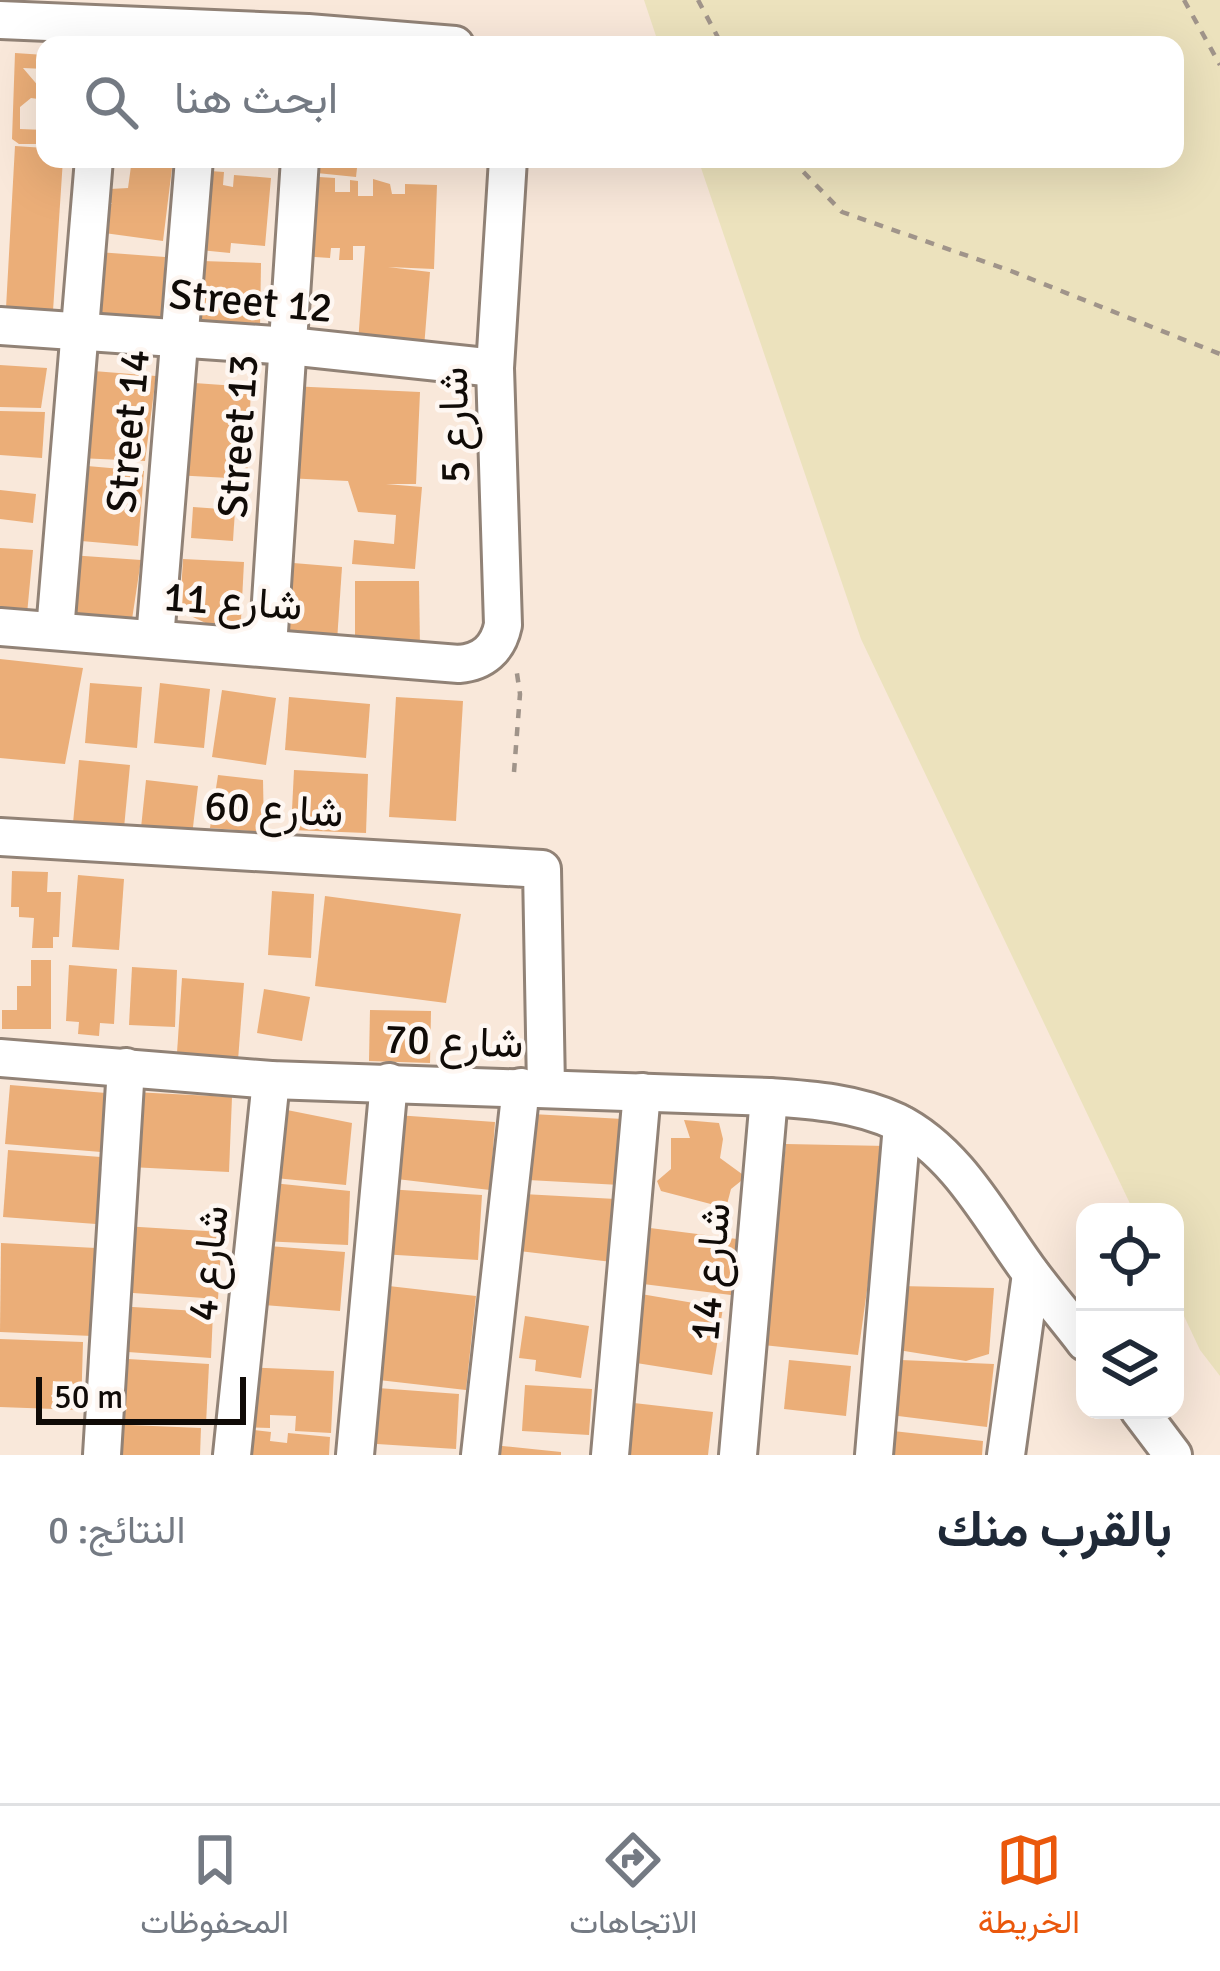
<!DOCTYPE html>
<html lang="ar">
<meta charset="utf-8">
<style>
body{margin:0;font-family:Signika,Vazirmatn,sans-serif;background:#f6f6f7;color:#1f2937;direction:rtl}
.controls{position:absolute;right:36px;bottom:36px;display:grid;overflow:hidden;border-radius:24px;box-shadow:0 12px 48px #0002}
.controls button{width:108px;height:108px;display:grid;place-items:center;padding:0;border:0;border-bottom:3px solid #e0e1e3;background:#fff;color:#1f2937;font:60px sans-serif}
.scale{position:absolute;left:36px;bottom:30px;width:210px;box-sizing:border-box;padding-left:12px;border:6px solid #100b07;border-top:0;font-size:33px;line-height:42px;white-space:nowrap;color:#100b07;-webkit-text-stroke:9px #fef7f2;paint-order:stroke}
.list{margin:0;padding:0;list-style:none}
h2{display:flex;justify-content:space-between;align-items:center;height:156px;margin:0;padding:0 48px;font-size:51px}
h2 small{font-size:39px;font-weight:400;color:#747a83}
.icon{flex:none;width:66px;height:66px;fill:none;stroke:currentColor;stroke-width:2;stroke-linecap:round;stroke-linejoin:round}
.map{position:relative;flex:none;width:1220px;height:1455px;overflow:hidden;direction:ltr}
.search{position:absolute;background:#fff;box-shadow:0 12px 48px #0002;left:36px;right:36px;top:36px;height:132px;display:flex;align-items:center;gap:30px;box-sizing:border-box;padding:0 42px;border-radius:24px;color:#747a83;font-size:45px}
.sheet{height:348px;background:#fff}
nav{display:flex;justify-content:space-around;align-items:center;box-sizing:border-box;height:168px;border-top:3px solid #e0e1e3;background:#fff;font-size:33px;color:#747a83}
nav a{display:grid;justify-items:center;gap:6px}
nav .on{color:#ea580c}
.map>svg:first-child{display:block}
.sand{fill:#ece2bd}
.building{fill:#ebae78}
.lines{fill:none;stroke-linecap:round;stroke-linejoin:round}
.minor-casing{stroke:#918276;stroke-width:42}
.path{stroke:#a0948a;stroke-width:4.5;stroke-dasharray:9 9;stroke-linecap:butt}
.minor{stroke:#fff;stroke-width:36}
.labels{text-anchor:middle;stroke-width:9;stroke-linejoin:round;paint-order:stroke}
.street-label{font-size:42px;fill:#100b07;stroke:#fef7f2}
</style>
<div class="map">
<svg width="1220" height="1455" viewBox="0 0 1220 1455">
<rect width="100%" height="100%" fill="#f9e8da"/>
<path class="sand" d="M 644,0 L 1220,0 L 1220,1376 L 1200,1350 L 1175,1297 L 1175,1212 L 1134,1212 L 861,639 L 698,159 L 1175,159 L 1175,45 L 659,45 Z"/>
<g class="building">
<path d="M 15,53 L 45,55 L 45,69 L 23,68 L 40,88 L 45,84 L 45,100 L 31,98 L 20,107 L 20,129 L 45,130 L 43,144 L 19,144 L 12,139 Z"/>
<path d="M 15,146 L 45,148 L 45,159 L 63,159 L 53,311 L 6,308 Z"/>
<path d="M 132,159 L 173,160 L 163,241 L 97,232 L 101,202 L 112,204 L 106,196 L 110,189 L 128,188 Z"/>
<path d="M 308,159 L 358,159 L 356,177 L 307,172 Z"/>
<path d="M 196,170 L 224,172 L 223,185 L 233,187 L 234,175 L 271,178 L 265,246 L 231,243 L 230,253 L 200,250 Z"/>
<path d="M 303,176 L 335,178 L 335,192 L 350,192 L 350,180 L 358,181 L 358,196 L 373,196 L 373,179 L 390,184 L 392,194 L 405,194 L 405,184 L 437,185 L 434,269 L 388,267 L 430,272 L 424,348 L 358,343 L 365,246 L 353,246 L 353,260 L 339,260 L 340,248 L 331,248 L 330,258 L 300,256 Z"/>
<path d="M 98,252 L 165,257 L 161,329 L 93,324 Z"/>
<path d="M 202,261 L 261,263 L 260,328 L 201,326 Z"/>
<path d="M 0,365 L 47,368 L 41,408 L 0,407 Z"/>
<path d="M 81,370 L 156,376 L 145,461 L 78,458 Z"/>
<path d="M 180,382 L 251,387 L 247,479 L 174,475 Z"/>
<path d="M 289,386 L 420,392 L 416,484 L 386,484 L 422,487 L 415,569 L 352,564 L 354,540 L 394,544 L 396,515 L 358,512 L 348,481 L 285,478 Z"/>
<path d="M 0,411 L 45,412 L 42,458 L 0,455 Z"/>
<path d="M 76,465 L 144,471 L 138,546 L 70,540 Z"/>
<path d="M 0,490 L 36,494 L 33,523 L 0,519 Z"/>
<path d="M 193,507 L 235,510 L 233,541 L 191,538 Z"/>
<path d="M 0,548 L 33,550 L 26,625 L 0,623 Z"/>
<path d="M 70,555 L 141,560 L 131,626 L 67,622 Z"/>
<path d="M 183,559 L 244,562 L 240,639 L 180,611 Z"/>
<path d="M 281,562 L 342,567 L 337,641 L 276,637 Z"/>
<path d="M 355,581 L 419,581 L 420,649 L 355,648 Z"/>
<path d="M 0,659 L 83,668 L 65,764 L 0,758 Z"/>
<path d="M 90,683 L 142,687 L 137,748 L 85,743 Z"/>
<path d="M 160,683 L 210,689 L 204,748 L 154,743 Z"/>
<path d="M 222,690 L 276,698 L 266,765 L 212,757 Z"/>
<path d="M 289,697 L 370,704 L 366,758 L 285,750 Z"/>
<path d="M 396,697 L 463,701 L 456,821 L 389,817 Z"/>
<path d="M 79,760 L 130,765 L 124,828 L 73,823 Z"/>
<path d="M 294,770 L 368,774 L 366,833 L 291,830 Z"/>
<path d="M 218,775 L 263,780 L 264,832 L 210,828 Z"/>
<path d="M 146,780 L 198,786 L 192,835 L 141,828 Z"/>
<path d="M 12,871 L 48,872 L 47,892 L 61,892 L 59,937 L 53,937 L 53,948 L 32,948 L 34,918 L 19,917 L 19,907 L 11,907 Z"/>
<path d="M 78,875 L 124,879 L 119,950 L 72,947 Z"/>
<path d="M 272,891 L 314,894 L 311,958 L 268,955 Z"/>
<path d="M 325,896 L 461,914 L 446,1003 L 315,986 Z"/>
<path d="M 31,960 L 51,960 L 51,1029 L 2,1029 L 2,1010 L 17,1010 L 17,986 L 31,986 Z"/>
<path d="M 69,965 L 117,969 L 114,1024 L 100,1023 L 99,1036 L 78,1034 L 79,1022 L 66,1021 Z"/>
<path d="M 132,967 L 177,970 L 175,1027 L 129,1025 Z"/>
<path d="M 182,978 L 244,983 L 237,1073 L 176,1068 Z"/>
<path d="M 264,989 L 310,997 L 302,1041 L 257,1033 Z"/>
<path d="M 370,1010 L 431,1011 L 430,1063 L 369,1061 Z"/>
<path d="M 10,1085 L 106,1093 L 101,1152 L 5,1144 Z"/>
<path d="M 133,1092 L 232,1097 L 229,1172 L 130,1167 Z"/>
<path d="M 272,1107 L 352,1123 L 346,1185 L 265,1177 Z"/>
<path d="M 532,1114 L 623,1119 L 620,1185 L 528,1180 Z"/>
<path d="M 396,1115 L 495,1122 L 490,1190 L 388,1178 Z"/>
<path d="M 684,1120 L 719,1123 L 723,1139 L 720,1158 L 746,1177 L 731,1189 L 726,1208 L 661,1191 L 657,1181 L 671,1169 L 671,1138 L 690,1138 Z"/>
<path d="M 786,1144 L 887,1146 L 858,1355 L 763,1345 Z"/>
<path d="M 8,1150 L 101,1157 L 96,1224 L 3,1217 Z"/>
<path d="M 263,1182 L 350,1191 L 348,1245 L 261,1241 Z"/>
<path d="M 386,1189 L 482,1195 L 478,1260 L 381,1254 Z"/>
<path d="M 523,1194 L 616,1199 L 612,1262 L 519,1251 Z"/>
<path d="M 123,1226 L 222,1232 L 218,1299 L 119,1292 Z"/>
<path d="M 650,1228 L 737,1239 L 731,1295 L 643,1284 Z"/>
<path d="M 1,1243 L 96,1248 L 92,1336 L 0,1332 Z"/>
<path d="M 256,1245 L 345,1252 L 340,1311 L 252,1304 Z"/>
<path d="M 380,1285 L 476,1296 L 466,1390 L 370,1379 Z"/>
<path d="M 899,1286 L 994,1288 L 989,1354 L 966,1361 L 892,1349 Z"/>
<path d="M 641,1294 L 723,1308 L 712,1375 L 630,1362 Z"/>
<path d="M 117,1306 L 213,1312 L 211,1358 L 114,1351 Z"/>
<path d="M 525,1316 L 589,1326 L 581,1378 L 535,1371 L 536,1360 L 519,1358 Z"/>
<path d="M 0,1339 L 83,1342 L 81,1410 L 0,1407 Z"/>
<path d="M 112,1358 L 209,1364 L 206,1424 L 109,1418 Z"/>
<path d="M 789,1360 L 851,1366 L 846,1416 L 784,1409 Z"/>
<path d="M 901,1360 L 994,1364 L 987,1427 L 890,1415 Z"/>
<path d="M 240,1367 L 334,1371 L 331,1433 L 295,1431 L 296,1416 L 270,1415 L 270,1428 L 238,1427 Z"/>
<path d="M 525,1385 L 592,1389 L 589,1435 L 522,1431 Z"/>
<path d="M 364,1387 L 459,1394 L 456,1449 L 361,1443 Z"/>
<path d="M 625,1402 L 713,1412 L 708,1455 L 619,1455 Z"/>
<path d="M 105,1424 L 201,1428 L 200,1455 L 104,1455 Z"/>
<path d="M 237,1428 L 271,1432 L 270,1441 L 287,1443 L 288,1433 L 330,1437 L 329,1455 L 234,1455 Z"/>
<path d="M 884,1430 L 983,1441 L 982,1455 L 882,1455 Z"/>
<path d="M 492,1445 L 561,1452 L 561,1455 L 491,1455 Z"/>
</g>
<g class="lines">
<g class="minor-casing">
<g id="minor">
<path d="M 0,20 L 308,33 L 455,45"/>
<path d="M 0,326 L 289,346 L 495,368"/>
<path d="M 0,627 L 459,664 C 483,662 498,649 503,625 L 495,368 L 508,159"/>
<path d="M 55,631 L 94,159"/>
<path d="M 155,639 L 194,159"/>
<path d="M 268,647 L 300,159"/>
<path d="M 0,837 L 542,869 L 546,1088"/>
<path d="M 0,1058 L 271,1080 L 769,1097 C 813,1100 857,1103 897,1122 C 956,1151 990,1217 1027,1268 C 1045,1293 1066,1317 1085,1342"/>
<path d="M 1139,1410 L 1173,1455"/>
<path d="M 102,1455 L 126,1067"/>
<path d="M 232,1455 L 271,1080"/>
<path d="M 355,1455 L 389,1082"/>
<path d="M 480,1455 L 521,1087"/>
<path d="M 610,1455 L 642,1092"/>
<path d="M 738,1455 L 769,1097"/>
<path d="M 874,1455 L 902,1125"/>
<path d="M 1006,1455 L 1031,1274"/>
</g>
</g>
<g class="path">
<path d="M 698,0 L 722,45"/>
<path d="M 1184,0 L 1220,65"/>
<path d="M 791,159 L 842,212 L 1011,271 L 1220,354"/>
<path d="M 514,772 L 520,694 L 516,667"/>
</g>
<use href="#minor" class="minor"/>
</g>
<g class="labels">
<g class="street-label">
<text transform="translate(251 300) rotate(5)" y="15">Street 12</text>
<text transform="translate(453 425) rotate(-91)" y="15">شارع 5</text>
<text transform="translate(127 431) rotate(-85)" y="15">Street 14</text>
<text transform="translate(237 436) rotate(-86)" y="15">Street 13</text>
<text transform="translate(233 600) rotate(4)" y="15">شارع 11</text>
<text transform="translate(274 808) rotate(3)" y="15">شارع 60</text>
<text transform="translate(454 1040) rotate(2)" y="15">شارع 70</text>
<text transform="translate(207 1263) rotate(-84)" y="15">شارع 4</text>
<text transform="translate(709 1272) rotate(-85)" y="15">شارع 14</text>
</g>
</g>
</svg>
<div class="controls">
<button><svg class="icon" aria-label="locate" viewBox="0 0 24 24"><circle cx="12" cy="12" r="6"/><path d="M12 2v4M12 18v4M2 12h4M18 12h4"/></svg></button>
<button><svg class="icon" aria-label="layers" viewBox="0 0 24 24"><path d="M12 4l9 5-9 5-9-5zM3 14l9 5 9-5"/></svg></button>
</div>
<div class="scale">50 m</div>
<div class="search"><svg class="icon" aria-label="search" viewBox="0 0 24 24"><circle cx="10" cy="10" r="6"/><path d="M15 15l6 6"/></svg>ابحث هنا</div>
</div>
<section class="sheet">
<h2>بالقرب منك<small>النتائج: 0</small></h2>
<ul class="list">
</ul>
</section>
<nav>
<a class="on"><svg class="icon" aria-label="map" viewBox="0 0 24 24"><path d="M3 6l6-2 6 2 6-2v14l-6 2-6-2-6 2zM9 4v14M15 6v14"/></svg>الخريطة</a>
<a><svg class="icon" aria-label="directions" viewBox="0 0 24 24"><path d="M12 3l9 9-9 9-9-9zM9 14v-3h6M13 9l2 2-2 2"/></svg>الاتجاهات</a>
<a><svg class="icon" aria-label="saved" viewBox="0 0 24 24"><path d="M7 4h10v16l-5-4-5 4z"/></svg>المحفوظات</a>
</nav>
